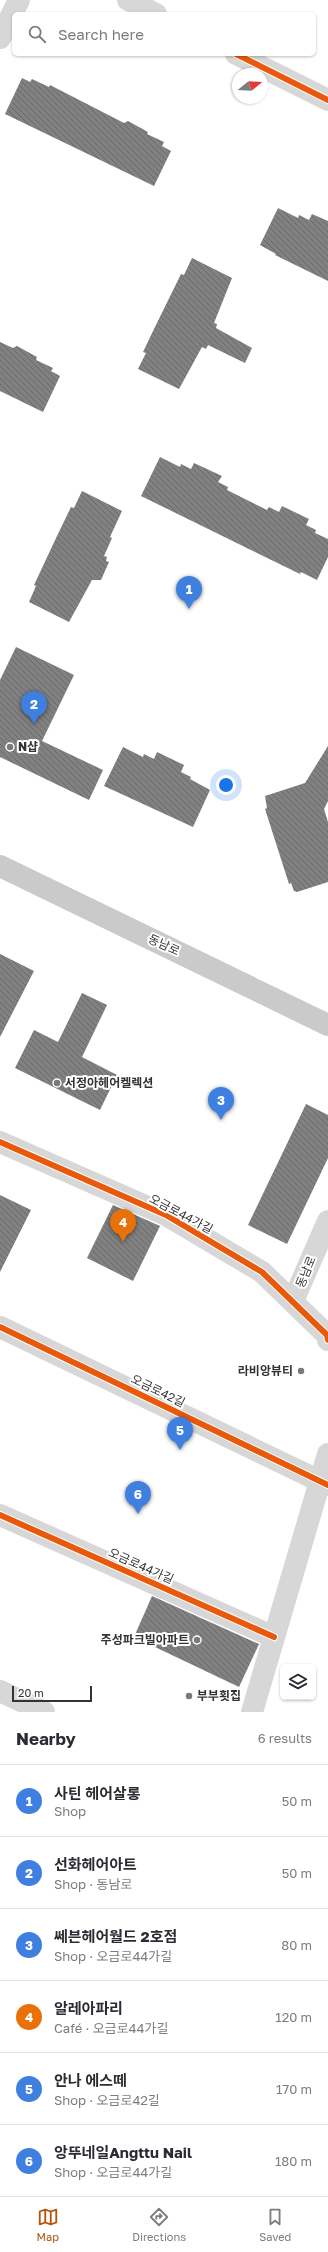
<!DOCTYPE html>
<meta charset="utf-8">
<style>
body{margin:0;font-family:"Golos Text","Noto Sans KR",sans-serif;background:#f2f2f3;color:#2b2b33}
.controls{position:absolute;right:12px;bottom:12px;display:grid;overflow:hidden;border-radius:6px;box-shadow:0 1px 3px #0004}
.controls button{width:36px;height:36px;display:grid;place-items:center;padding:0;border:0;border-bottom:1px solid #e1e1e2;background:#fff;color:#2b2b33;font:20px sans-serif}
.compass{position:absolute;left:232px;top:68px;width:36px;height:36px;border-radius:50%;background:#fff;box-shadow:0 1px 3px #0004;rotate:72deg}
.scale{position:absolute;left:12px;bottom:10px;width:80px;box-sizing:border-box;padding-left:4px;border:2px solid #333;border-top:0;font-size:11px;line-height:14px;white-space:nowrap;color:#333;-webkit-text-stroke:3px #fff;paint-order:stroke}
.you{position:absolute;left:226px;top:785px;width:14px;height:14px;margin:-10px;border:3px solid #fff;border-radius:50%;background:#1a73e8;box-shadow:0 0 0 6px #1a73e833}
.badge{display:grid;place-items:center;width:26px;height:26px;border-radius:50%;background:#b45309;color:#fff;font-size:13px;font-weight:700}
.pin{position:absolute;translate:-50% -33px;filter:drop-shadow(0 1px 2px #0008)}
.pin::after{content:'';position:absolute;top:21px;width:14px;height:12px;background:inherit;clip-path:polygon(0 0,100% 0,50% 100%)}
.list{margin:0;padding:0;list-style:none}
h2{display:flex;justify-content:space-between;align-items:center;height:52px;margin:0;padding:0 16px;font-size:17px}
h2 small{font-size:13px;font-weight:400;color:#7c7c81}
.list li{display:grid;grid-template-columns:26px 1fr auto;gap:12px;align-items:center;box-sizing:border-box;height:72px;padding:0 16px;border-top:1px solid #e1e1e2}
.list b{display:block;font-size:15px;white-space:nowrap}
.list p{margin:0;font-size:13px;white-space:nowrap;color:#7c7c81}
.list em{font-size:13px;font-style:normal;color:#7c7c81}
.icon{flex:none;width:22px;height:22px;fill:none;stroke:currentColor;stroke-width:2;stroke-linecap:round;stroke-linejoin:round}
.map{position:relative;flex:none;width:328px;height:1712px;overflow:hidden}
.search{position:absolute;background:#fff;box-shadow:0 1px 3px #0004;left:12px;right:12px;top:12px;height:44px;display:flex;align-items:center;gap:10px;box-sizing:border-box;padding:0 14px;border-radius:6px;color:#7c7c81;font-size:15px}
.sheet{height:484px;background:#fff}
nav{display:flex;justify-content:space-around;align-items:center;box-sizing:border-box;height:56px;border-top:1px solid #e1e1e2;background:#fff;font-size:11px;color:#7c7c81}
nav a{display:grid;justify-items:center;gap:2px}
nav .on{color:#b45309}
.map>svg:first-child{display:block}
.building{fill:url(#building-back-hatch)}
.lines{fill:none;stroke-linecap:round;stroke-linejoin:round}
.minor{stroke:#d7d7d7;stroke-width:22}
.major{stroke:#cacaca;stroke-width:22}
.cycleway-casing{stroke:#fff;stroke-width:8}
.cycleway{stroke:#e8590c;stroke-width:6}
.poi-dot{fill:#7a7a7a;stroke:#fff;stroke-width:1.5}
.labels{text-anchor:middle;stroke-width:4;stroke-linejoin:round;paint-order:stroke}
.poi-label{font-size:12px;font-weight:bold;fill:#333;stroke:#fff;text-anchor:start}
.street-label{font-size:12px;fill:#333;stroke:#fff}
</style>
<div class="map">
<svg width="328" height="1712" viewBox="0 0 328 1712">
<defs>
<pattern id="building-back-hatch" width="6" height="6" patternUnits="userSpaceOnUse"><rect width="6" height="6" fill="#818181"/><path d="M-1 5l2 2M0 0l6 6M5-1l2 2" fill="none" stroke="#6a6a6a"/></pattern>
</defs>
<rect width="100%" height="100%" fill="#fff"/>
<g class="building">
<path d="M 22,78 L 30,82 L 32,79 L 49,87 L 50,85 L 124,123 L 128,121 L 148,132 L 147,134 L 164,142 L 162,146 L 171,151 L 154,186 L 5,114 Z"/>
<path d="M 278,208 L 298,218 L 299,215 L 309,220 L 312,214 L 328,221 L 328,281 L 275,255 L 276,254 L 260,245 Z"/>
<path d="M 192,258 L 232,278 L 214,323 L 217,324 L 216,328 L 252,348 L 245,363 L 208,345 L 206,349 L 202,347 L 179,389 L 138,369 L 146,353 L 143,352 L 154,329 L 181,274 L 184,275 Z"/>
<path d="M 0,342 L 13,348 L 17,346 L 37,357 L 36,360 L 53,368 L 51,371 L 60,376 L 43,412 L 0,391 Z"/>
<path d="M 160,457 L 180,467 L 181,464 L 191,469 L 194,463 L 222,476 L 218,482 L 228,487 L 227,490 L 267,510 L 269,507 L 279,512 L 282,506 L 309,519 L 306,525 L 316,530 L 315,533 L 328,539 L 328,557 L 317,580 L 301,572 L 300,574 L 141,496 Z"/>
<path d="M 82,491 L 122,511 L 110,537 L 112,538 L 104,556 L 107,557 L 106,561 L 109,562 L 101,580 L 92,580 L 69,622 L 29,602 L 36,586 L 34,585 L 57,536 L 71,507 L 74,508 Z"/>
<path d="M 16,647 L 74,675 L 42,741 L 103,770 L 89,800 L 0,757 L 0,680 Z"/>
<path d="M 328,746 L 328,801 L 324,809 L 328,822 L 328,882 L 297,892 L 294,891 L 291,883 L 289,884 L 265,809 L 267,808 L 265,796 L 305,783 Z"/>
<path d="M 123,747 L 143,757 L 144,754 L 154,759 L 157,752 L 184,765 L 181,772 L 191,777 L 190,779 L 210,790 L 193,827 L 104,786 Z"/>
<path d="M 0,954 L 34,971 L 0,1037 Z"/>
<path d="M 82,993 L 107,1005 L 82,1057 L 117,1075 L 100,1110 L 15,1068 L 34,1030 L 58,1042 Z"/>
<path d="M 306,1104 L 328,1115 L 328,1158 L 287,1244 L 248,1225 Z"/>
<path d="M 0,1195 L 31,1210 L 0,1272 Z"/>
<path d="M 113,1205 L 160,1226 L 133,1281 L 87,1258 Z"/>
<path d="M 152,1596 L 259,1644 L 239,1687 L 134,1637 Z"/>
</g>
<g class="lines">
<g class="minor">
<path d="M 128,0 L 156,14"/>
<path d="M 0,38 L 19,0"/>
<path d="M 236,54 L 328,100"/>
<path d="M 0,1142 L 166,1215 L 262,1272 L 327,1335 L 328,1340"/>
<path d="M 293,1301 L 328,1221"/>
<path d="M 0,1327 L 328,1485"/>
<path d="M 0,1515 L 274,1637"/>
<path d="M 0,1691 L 44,1712"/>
<path d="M 252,1712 L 328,1454"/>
</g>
<path class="major" d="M 0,866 L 328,1025"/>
<g class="cycleway-casing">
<g id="cycleway">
<path d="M 236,54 L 328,100"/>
<path d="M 0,1142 L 166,1215 L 262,1272 L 327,1335 L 328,1340"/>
<path d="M 0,1327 L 328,1485"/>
<path d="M 0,1515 L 274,1637"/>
</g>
</g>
<use href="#cycleway" class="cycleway"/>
</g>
<g class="poi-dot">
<circle cx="10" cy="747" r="4"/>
<circle cx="57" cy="1083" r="4"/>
<circle cx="301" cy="1371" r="4"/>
<circle cx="197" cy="1640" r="4"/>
<circle cx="189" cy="1696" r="4"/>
</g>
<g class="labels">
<g class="poi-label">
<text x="18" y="751">N샵</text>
<text x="65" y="1087">서정아헤어켈렉션</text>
<text x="293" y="1375" text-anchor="end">라비앙뷰티</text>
<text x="189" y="1644" text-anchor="end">주성파크빌아파트</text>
<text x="197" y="1700">부부횟집</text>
</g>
<g class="street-label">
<text transform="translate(164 945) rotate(25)" y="4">동남로</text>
<text transform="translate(181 1214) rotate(28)" y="4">오금로44가길</text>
<text transform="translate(306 1272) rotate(-67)" y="4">동남로</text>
<text transform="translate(158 1391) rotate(26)" y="4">오금로42길</text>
<text transform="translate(141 1566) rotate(24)" y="4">오금로44가길</text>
</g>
</g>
</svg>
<div class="controls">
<button><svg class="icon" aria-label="layers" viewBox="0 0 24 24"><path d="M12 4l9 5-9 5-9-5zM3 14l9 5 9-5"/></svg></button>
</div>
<svg class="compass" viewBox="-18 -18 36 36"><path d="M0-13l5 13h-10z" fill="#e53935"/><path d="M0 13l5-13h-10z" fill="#7c7c81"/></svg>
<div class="scale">20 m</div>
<div class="you"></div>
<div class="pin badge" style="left:189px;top:609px;background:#3f7fe0">1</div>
<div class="pin badge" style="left:34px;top:724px;background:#3f7fe0">2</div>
<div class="pin badge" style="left:221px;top:1120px;background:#3f7fe0">3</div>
<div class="pin badge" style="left:123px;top:1242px;background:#e8710a">4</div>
<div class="pin badge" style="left:180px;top:1450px;background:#3f7fe0">5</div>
<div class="pin badge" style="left:138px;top:1514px;background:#3f7fe0">6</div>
<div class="search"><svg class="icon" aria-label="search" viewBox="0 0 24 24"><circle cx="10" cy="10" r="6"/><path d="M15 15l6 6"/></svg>Search here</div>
</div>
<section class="sheet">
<h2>Nearby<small>6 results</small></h2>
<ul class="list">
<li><span class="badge" style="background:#3f7fe0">1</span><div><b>사틴 헤어살롱</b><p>Shop</p></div><em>50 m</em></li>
<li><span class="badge" style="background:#3f7fe0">2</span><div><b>선화헤어아트</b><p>Shop · 동남로</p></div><em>50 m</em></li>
<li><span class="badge" style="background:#3f7fe0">3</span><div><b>쎄븐헤어월드 2호점</b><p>Shop · 오금로44가길</p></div><em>80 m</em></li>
<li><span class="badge" style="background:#e8710a">4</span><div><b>알레아파리</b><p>Café · 오금로44가길</p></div><em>120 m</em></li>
<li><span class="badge" style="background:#3f7fe0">5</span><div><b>안나 에스떼</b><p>Shop · 오금로42길</p></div><em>170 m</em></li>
<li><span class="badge" style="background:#3f7fe0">6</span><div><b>앙뚜네일Angttu Nail</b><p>Shop · 오금로44가길</p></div><em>180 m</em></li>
</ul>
</section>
<nav>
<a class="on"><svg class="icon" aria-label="map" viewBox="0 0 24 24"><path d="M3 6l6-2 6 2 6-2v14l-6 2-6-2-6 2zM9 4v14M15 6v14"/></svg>Map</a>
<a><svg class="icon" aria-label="directions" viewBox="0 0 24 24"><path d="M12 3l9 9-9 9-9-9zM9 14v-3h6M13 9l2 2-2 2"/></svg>Directions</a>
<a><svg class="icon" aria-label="saved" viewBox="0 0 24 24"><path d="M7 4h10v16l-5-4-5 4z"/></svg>Saved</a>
</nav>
